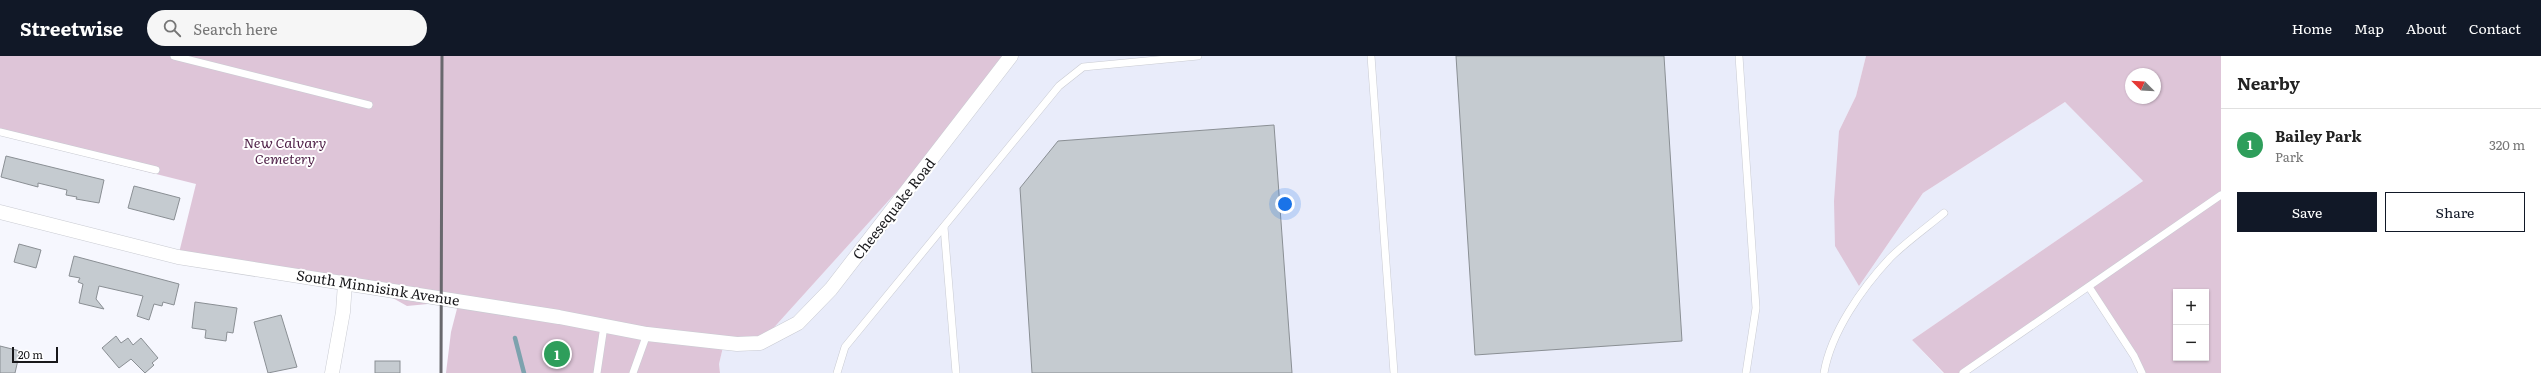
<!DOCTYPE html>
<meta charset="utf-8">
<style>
body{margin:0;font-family:Literata,serif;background:#f6f6f6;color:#222}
.controls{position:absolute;right:12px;bottom:12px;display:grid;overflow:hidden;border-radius:0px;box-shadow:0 1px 3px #0004}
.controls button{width:36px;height:36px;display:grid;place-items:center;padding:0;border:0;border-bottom:1px solid #e0e0e0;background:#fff;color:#222;font:20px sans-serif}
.compass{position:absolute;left:2125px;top:12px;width:36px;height:36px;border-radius:50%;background:#fff;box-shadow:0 1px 3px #0004;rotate:294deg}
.scale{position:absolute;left:12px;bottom:10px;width:46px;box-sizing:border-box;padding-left:4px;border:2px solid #18181b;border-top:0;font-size:11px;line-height:14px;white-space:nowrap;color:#18181b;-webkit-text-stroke:3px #fff;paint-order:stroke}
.you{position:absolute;left:1285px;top:148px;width:14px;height:14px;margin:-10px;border:3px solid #fff;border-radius:50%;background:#1a73e8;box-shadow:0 0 0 6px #1a73e833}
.badge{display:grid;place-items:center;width:26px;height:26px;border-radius:50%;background:#111827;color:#fff;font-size:13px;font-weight:700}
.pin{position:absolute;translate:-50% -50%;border:2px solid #fff;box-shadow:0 1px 4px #0006}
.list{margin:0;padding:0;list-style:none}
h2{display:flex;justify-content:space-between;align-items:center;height:52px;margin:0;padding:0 16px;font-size:17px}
h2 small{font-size:13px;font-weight:400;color:#767676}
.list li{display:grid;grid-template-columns:26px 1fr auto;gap:12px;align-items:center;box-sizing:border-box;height:72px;padding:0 16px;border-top:1px solid #e0e0e0}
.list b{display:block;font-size:15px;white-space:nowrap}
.list p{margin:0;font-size:13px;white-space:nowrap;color:#767676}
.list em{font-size:13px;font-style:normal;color:#767676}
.actions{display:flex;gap:8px;padding:12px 16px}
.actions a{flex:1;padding:9px 0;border:1px solid #111827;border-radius:0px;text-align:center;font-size:14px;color:#111827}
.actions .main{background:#111827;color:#fff}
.icon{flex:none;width:22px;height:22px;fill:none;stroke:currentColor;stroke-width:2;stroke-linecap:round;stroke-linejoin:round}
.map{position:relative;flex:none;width:2221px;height:317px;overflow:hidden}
header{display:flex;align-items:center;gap:24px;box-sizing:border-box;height:56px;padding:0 20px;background:#111827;color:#fff}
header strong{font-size:19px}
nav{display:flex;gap:22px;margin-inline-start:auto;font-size:14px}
.search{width:280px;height:36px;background:#f6f6f6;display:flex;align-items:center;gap:10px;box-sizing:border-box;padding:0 14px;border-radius:22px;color:#767676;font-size:15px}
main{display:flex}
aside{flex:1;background:#fff}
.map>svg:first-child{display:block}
.built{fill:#e9ecfa}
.green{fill:#dec5d8;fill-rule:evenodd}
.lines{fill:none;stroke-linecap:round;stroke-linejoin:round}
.stream{stroke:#7da2ae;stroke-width:4.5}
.building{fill:#c5cbd0;stroke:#8a8f94}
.service-casing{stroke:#c9cbd2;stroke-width:8}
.minor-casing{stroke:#c9cbd2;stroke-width:15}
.service{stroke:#fff;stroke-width:7}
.minor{stroke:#fff;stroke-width:14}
.rail{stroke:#68686d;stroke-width:3}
.labels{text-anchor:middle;stroke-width:4;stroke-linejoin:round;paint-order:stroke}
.park-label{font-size:14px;font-style:italic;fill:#4e1f46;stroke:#fff}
.street-label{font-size:14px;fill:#18181b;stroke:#fff}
</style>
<header>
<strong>Streetwise</strong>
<div class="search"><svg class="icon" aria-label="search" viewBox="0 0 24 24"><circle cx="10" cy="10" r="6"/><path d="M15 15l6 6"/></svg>Search here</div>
<nav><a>Home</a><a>Map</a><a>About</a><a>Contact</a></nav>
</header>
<main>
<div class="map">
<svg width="2221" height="317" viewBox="0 0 2221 317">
<rect width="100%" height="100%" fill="#f6f7fe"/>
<g class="built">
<path d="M 1005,0 L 1866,0 L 1856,40 L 1839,75 L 1859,230 L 1923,137 L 2065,46 L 2143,125 L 1912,284 L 1943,317 L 720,317 L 719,308 L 724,287 L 760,287 L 909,122 Z"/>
<path d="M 2089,231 L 2142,317 L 1963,317 Z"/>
</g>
<g class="green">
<path d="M 0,0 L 1005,0 L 909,122 L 760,287 L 724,287 L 719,308 L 720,317 L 446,317 L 451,276 L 459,245 L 407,250 L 375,232 L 178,201 L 196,128 L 0,79 Z"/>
<path d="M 1866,0 L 2221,0 L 2221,317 L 2142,317 L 2089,231 L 1963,317 L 1944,317 L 1912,284 L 2143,125 L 2065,46 L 1923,137 L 1859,230 L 1835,190 L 1834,145 L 1839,75 L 1856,40 ZM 2131,18 L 2155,18 L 2155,42 L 2131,42 ZM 2176,236 L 2206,236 L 2206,302 L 2176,302 Z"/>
</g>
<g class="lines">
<path class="stream" d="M 515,282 L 524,317"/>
</g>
<g class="building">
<path d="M 1456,0 L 1664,0 L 1682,285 L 1475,299 Z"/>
<path d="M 1274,69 L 1292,317 L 1032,317 L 1020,132 L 1058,85 Z"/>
<path d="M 6,100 L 104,124 L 99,147 L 76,143 L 77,141 L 66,139 L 67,134 L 38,127 L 38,131 L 1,121 Z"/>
<path d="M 134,130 L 180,142 L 174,164 L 128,152 Z"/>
<path d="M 19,188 L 41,194 L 36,212 L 14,206 Z"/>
<path d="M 74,200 L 179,228 L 174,249 L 163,246 L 162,250 L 154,248 L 149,264 L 137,260 L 143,240 L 99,230 L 96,243 L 104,253 L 79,247 L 83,228 L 78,226 L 80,222 L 69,220 Z"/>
<path d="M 195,246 L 237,252 L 233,277 L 227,276 L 226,285 L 205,282 L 206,274 L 192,272 Z"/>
<path d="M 281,259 L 297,311 L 268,317 L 254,266 Z"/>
<path d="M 116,280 L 121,287 L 128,282 L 133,289 L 141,282 L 158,302 L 152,307 L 154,309 L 145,317 L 131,303 L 119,312 L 102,292 Z"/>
<path d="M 0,290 L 20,295 L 15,317 L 0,317 Z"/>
<rect x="375" y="305" width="25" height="12"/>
</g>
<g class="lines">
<g class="service-casing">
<g id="service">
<path d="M 174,0 L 369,49"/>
<path d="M 1371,0 L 1394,317"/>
<path d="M 1739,0 L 1756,252 L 1746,317"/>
<path d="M 0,76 L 156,114"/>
<path d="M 944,171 L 956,317"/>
<path d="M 2089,231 L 2134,300 L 2142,317"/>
<path d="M 597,317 L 604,270"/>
<path d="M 633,317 L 647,278"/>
<path d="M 837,317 L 845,291 L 1059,30 L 1083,11 L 1198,0"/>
<path d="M 1824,317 C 1831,276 1862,232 1890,202 C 1906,186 1926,172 1944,157"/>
<path d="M 1963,317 L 2221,139"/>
</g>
</g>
<g class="minor-casing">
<g id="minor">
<path d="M 0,156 L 178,201 L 559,261 L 647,278 L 737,288 L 760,287 L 798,267 L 831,233 L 1011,0"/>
<path d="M 332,317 L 343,256 L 345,227"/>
</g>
</g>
<use href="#service" class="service"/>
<use href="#minor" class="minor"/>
<path class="rail" d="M 441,317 L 442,0"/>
</g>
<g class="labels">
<g class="park-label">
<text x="285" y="92">New Calvary<tspan x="285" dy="16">Cemetery</tspan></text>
</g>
<g class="street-label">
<text transform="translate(894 153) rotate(-52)" y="5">Cheesequake Road</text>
<text transform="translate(378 232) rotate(9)" y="5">South Minnisink Avenue</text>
</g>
</g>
</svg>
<div class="controls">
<button>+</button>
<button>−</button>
</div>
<svg class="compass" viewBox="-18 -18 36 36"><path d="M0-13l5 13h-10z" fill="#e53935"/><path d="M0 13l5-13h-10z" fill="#767676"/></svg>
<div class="scale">20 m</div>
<div class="you"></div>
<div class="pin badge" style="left:557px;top:298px;background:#2e9e5b">1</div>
</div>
<aside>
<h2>Nearby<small></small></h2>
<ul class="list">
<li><span class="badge" style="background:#2e9e5b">1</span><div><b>Bailey Park</b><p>Park</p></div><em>320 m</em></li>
</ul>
<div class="actions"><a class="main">Save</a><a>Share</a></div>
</aside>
</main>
